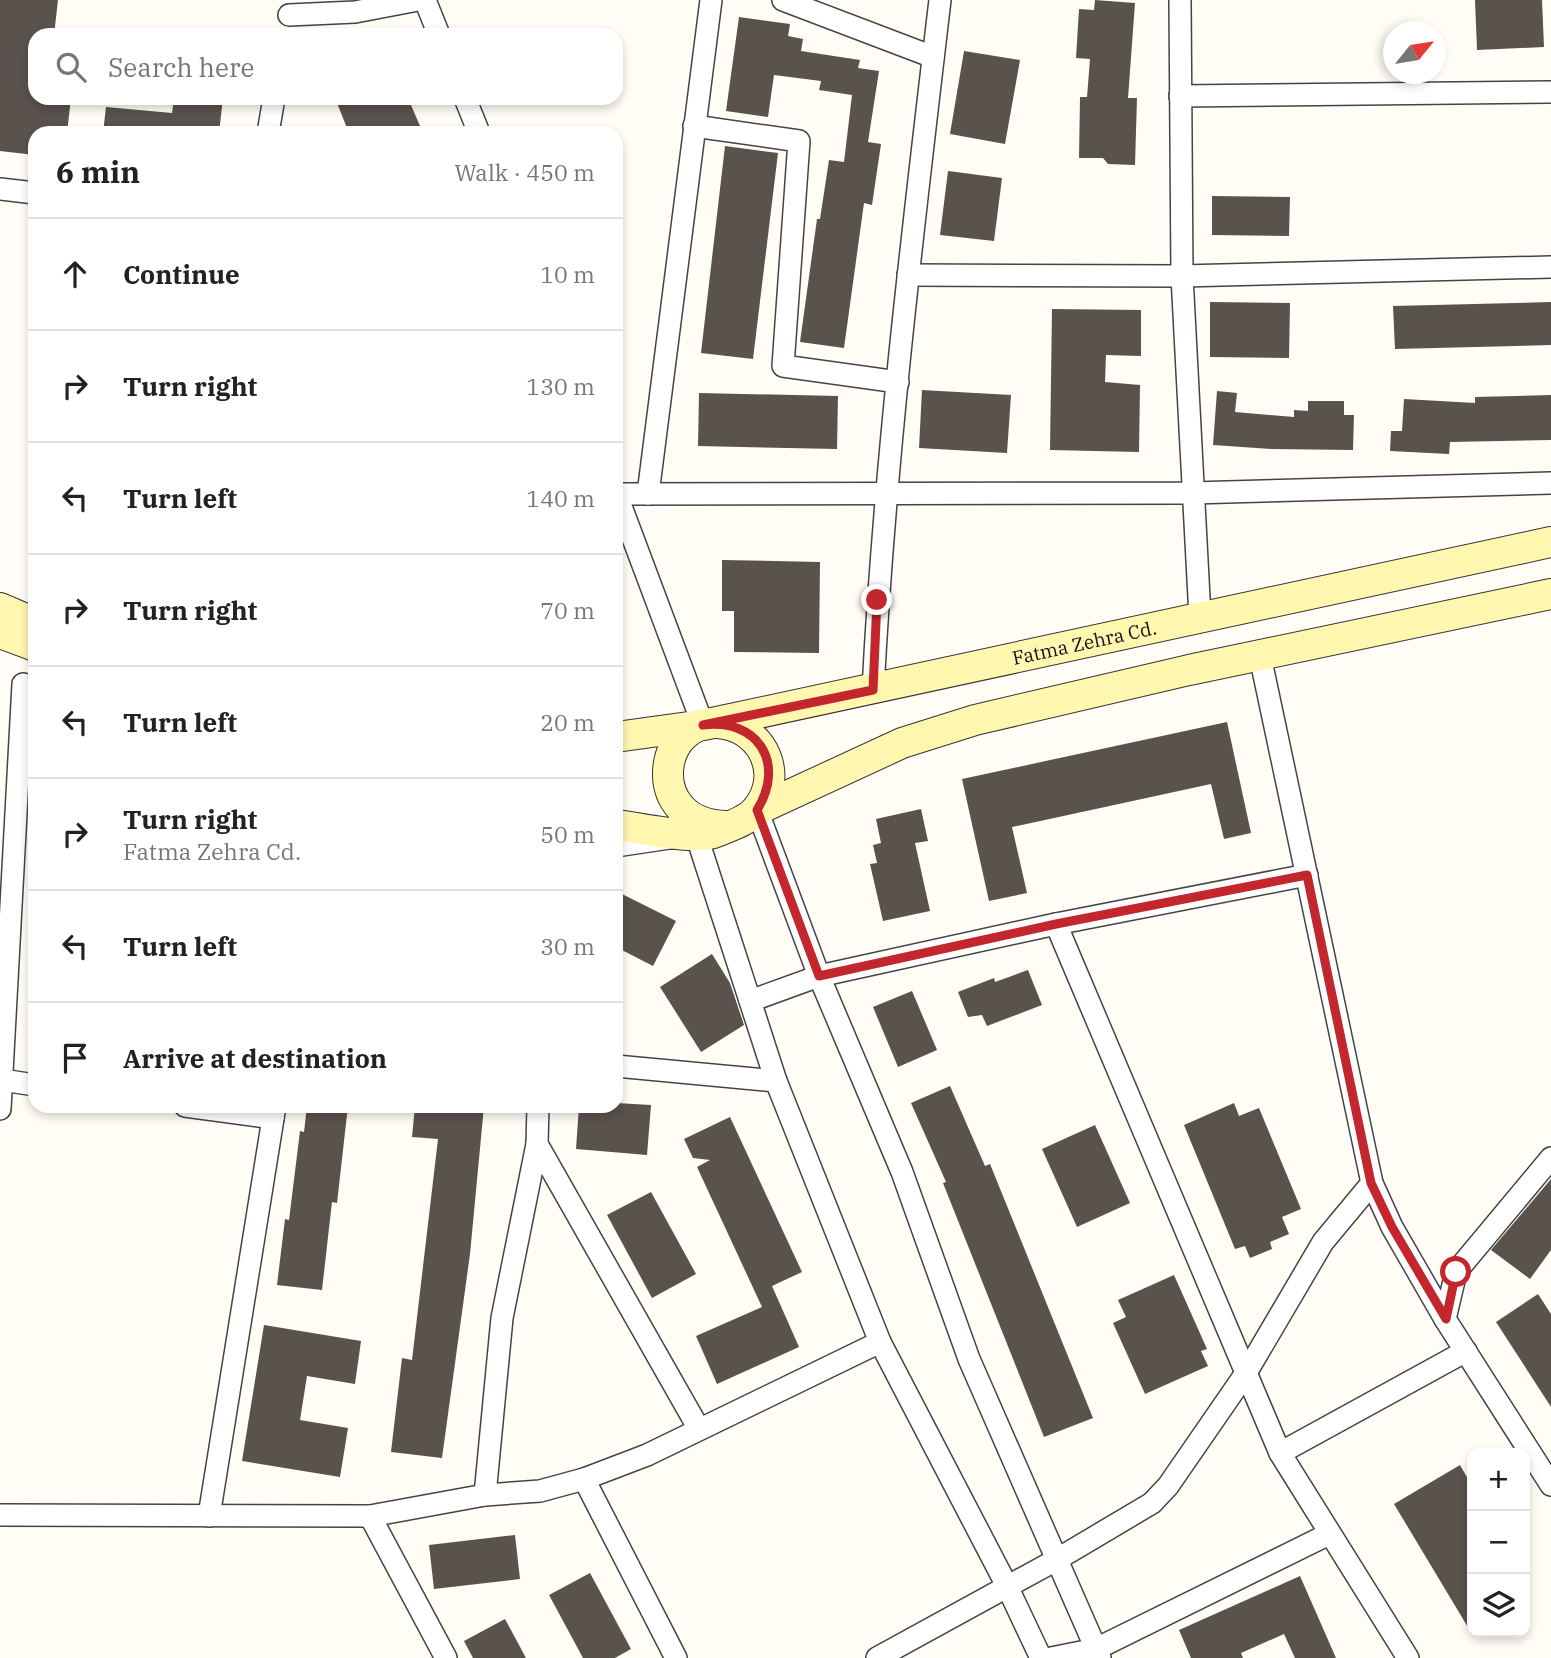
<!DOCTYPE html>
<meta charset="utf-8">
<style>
body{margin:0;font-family:"IBM Plex Serif",serif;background:#f2f2f2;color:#222}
.controls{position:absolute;right:21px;bottom:21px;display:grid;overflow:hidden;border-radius:14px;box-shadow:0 4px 10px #0003}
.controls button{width:63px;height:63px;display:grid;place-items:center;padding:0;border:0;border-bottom:2px solid #e0e0e0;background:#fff;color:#222;font:35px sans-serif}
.compass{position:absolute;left:1383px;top:21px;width:63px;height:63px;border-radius:50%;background:#fff;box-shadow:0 4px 10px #0003;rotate:60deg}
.stop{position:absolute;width:21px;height:21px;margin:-16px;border:5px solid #c4262e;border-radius:50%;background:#fff}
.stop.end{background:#c4262e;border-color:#fff;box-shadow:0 2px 7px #0008}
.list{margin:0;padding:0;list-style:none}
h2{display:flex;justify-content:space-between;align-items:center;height:91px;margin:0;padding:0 28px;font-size:30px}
h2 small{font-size:23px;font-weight:400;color:#767676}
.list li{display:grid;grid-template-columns:46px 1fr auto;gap:21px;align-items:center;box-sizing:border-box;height:112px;padding:0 28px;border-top:2px solid #e0e0e0}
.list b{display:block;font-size:26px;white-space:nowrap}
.list p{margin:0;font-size:23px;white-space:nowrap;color:#767676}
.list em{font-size:23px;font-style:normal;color:#767676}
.icon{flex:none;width:38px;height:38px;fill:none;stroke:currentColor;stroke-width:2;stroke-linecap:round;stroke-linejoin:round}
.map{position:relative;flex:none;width:1551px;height:1658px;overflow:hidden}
.search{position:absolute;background:#fff;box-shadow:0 4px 10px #0003;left:28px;top:28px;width:595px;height:77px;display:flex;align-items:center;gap:18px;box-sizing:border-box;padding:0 24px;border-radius:21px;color:#767676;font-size:26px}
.panel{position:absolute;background:#fff;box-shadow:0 4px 10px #0003;left:28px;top:126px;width:595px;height:987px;border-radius:21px}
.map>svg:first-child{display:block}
.building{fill:#5a524d}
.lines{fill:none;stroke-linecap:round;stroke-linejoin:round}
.street-casing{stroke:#444;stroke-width:24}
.secondary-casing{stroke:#333;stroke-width:32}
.street{stroke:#fff;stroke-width:21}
.secondary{stroke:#fff6b0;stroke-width:30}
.route{stroke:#c4262e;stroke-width:9}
.labels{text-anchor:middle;stroke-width:7;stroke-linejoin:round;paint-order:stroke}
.street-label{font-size:19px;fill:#111;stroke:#fff}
</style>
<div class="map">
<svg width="1551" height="1658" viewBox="0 0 1551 1658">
<rect width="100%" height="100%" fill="#fffdf5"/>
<g class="building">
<path d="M 0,0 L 58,0 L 54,35 L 35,35 L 32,88 L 35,88 L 35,98 L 71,98 L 67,133 L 35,133 L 35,155 L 0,151 Z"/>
<path d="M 1095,0 L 1135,3 L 1128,98 L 1137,98 L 1135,165 L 1108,164 L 1103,158 L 1079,158 L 1080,97 L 1087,97 L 1090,59 L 1076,58 L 1079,9 L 1094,10 Z"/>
<path d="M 1475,0 L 1542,0 L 1544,47 L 1477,50 Z"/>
<path d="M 739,17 L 790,24 L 788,36 L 803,39 L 801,51 L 860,60 L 858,68 L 879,71 L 868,142 L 881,144 L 872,205 L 864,203 L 844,348 L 800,342 L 817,219 L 820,219 L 829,160 L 844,162 L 852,95 L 819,90 L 821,81 L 774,75 L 768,117 L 726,111 Z"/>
<path d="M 964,51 L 1020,60 L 1005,144 L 950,134 Z"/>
<path d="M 174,98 L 223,98 L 219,133 L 103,133 L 106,107 L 172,113 Z"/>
<path d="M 335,98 L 408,98 L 423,133 L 349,133 Z"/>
<path d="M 725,146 L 778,153 L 753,359 L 701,353 Z"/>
<path d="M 948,171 L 1002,178 L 994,241 L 940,235 Z"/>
<path d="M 1212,196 L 1290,197 L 1289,236 L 1212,235 Z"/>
<path d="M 1210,302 L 1290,303 L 1289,358 L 1210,357 Z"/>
<path d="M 1551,302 L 1551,345 L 1395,349 L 1393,306 Z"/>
<path d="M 1052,309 L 1141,310 L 1141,356 L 1106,355 L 1105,382 L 1140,385 L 1139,452 L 1050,450 Z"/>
<path d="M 922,390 L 1011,395 L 1007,453 L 919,448 Z"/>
<path d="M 1217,391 L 1237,393 L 1235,412 L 1294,417 L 1294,410 L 1308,411 L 1308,401 L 1344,401 L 1344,415 L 1354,415 L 1353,450 L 1271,449 L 1213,445 Z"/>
<path d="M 699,393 L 838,396 L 837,449 L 698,446 Z"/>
<path d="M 1551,395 L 1551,440 L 1450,442 L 1449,454 L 1390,451 L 1391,431 L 1402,431 L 1404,399 L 1475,403 L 1475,397 Z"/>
<path d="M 722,560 L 820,562 L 819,653 L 734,652 L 734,611 L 722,611 Z"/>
<path d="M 1227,722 L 1251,833 L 1224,839 L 1211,784 L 1012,827 L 1027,893 L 989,901 L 962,779 Z"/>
<path d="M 921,809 L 928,841 L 915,843 L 930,911 L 883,921 L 870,864 L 877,863 L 873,845 L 881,843 L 876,819 Z"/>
<path d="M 616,891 L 676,921 L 653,966 L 616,947 Z"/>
<path d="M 712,954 L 730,983 L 744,1025 L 701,1052 L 660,987 Z"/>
<path d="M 1028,970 L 1042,1005 L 987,1026 L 982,1015 L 968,1017 L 958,992 L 994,978 L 995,982 Z"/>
<path d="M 912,991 L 937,1050 L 898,1067 L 873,1007 Z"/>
<path d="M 950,1086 L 985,1166 L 990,1164 L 1093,1418 L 1044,1437 L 943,1183 L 946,1182 L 911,1103 Z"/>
<path d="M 616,1103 L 651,1105 L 647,1155 L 576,1149 L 579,1106 L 616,1106 Z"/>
<path d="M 1234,1103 L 1239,1116 L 1259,1108 L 1301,1209 L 1282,1217 L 1289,1234 L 1270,1242 L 1272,1249 L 1250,1258 L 1245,1246 L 1235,1249 L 1184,1125 Z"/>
<path d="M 307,1106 L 348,1106 L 337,1203 L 332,1202 L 322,1290 L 277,1285 L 285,1219 L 289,1220 L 300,1131 L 304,1132 Z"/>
<path d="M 415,1106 L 484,1106 L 470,1254 L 442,1458 L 391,1452 L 402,1358 L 412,1360 L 438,1139 L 412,1137 Z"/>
<path d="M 730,1117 L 802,1272 L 772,1286 L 799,1347 L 717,1384 L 696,1336 L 762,1307 L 697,1167 L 710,1160 L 693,1158 L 684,1139 Z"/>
<path d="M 1095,1125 L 1130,1203 L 1077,1227 L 1042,1149 Z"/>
<path d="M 1551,1179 L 1551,1250 L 1530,1279 L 1491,1250 Z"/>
<path d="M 651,1192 L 696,1274 L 652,1298 L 607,1215 Z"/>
<path d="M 1174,1275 L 1207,1349 L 1201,1351 L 1208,1366 L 1145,1394 L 1113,1323 L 1126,1317 L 1118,1300 Z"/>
<path d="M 1538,1294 L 1551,1314 L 1551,1407 L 1496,1322 Z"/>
<path d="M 264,1325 L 361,1341 L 355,1384 L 307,1376 L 300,1420 L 348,1428 L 340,1477 L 242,1461 Z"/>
<path d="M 1460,1465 L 1472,1486 L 1472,1634 L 1394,1504 Z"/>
<path d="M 515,1535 L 520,1579 L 434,1589 L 429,1545 Z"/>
<path d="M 590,1573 L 631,1649 L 615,1658 L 583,1658 L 549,1595 Z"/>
<path d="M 1300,1576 L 1336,1658 L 1295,1658 L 1284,1634 L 1241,1653 L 1243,1658 L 1191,1658 L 1179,1630 Z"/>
<path d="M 505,1619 L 526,1658 L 473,1658 L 464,1641 Z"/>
</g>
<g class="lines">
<g class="street-casing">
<g id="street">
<path d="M 425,0 L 439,35"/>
<path d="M 783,0 L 933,57"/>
<path d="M 1180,0 L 1182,276 L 1200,617"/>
<path d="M 289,15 L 355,12 L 418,0"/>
<path d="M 1180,96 L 1551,92"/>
<path d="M 465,98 L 479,133"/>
<path d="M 694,126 L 799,141 L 783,366 L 898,382"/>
<path d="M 268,133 L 274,98"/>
<path d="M 0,189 L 35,193"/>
<path d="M 908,275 L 1182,276 L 1551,267"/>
<path d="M 616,493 L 703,725"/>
<path d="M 616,494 L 1192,493 L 1551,483"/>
<path d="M 648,494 L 711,0"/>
<path d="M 1260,656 L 1372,1183 L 1392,1227 L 1445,1319"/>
<path d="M 873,690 C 885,459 913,229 940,0"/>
<path d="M 757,810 L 819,976 L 902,1172 L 969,1359 L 1100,1658"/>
<path d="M 616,846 L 696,834 L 776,1081 L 880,1342 L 1007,1586 L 1041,1658"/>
<path d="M 1056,924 L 1280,1453 L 1408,1658"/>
<path d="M 750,1001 L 819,976 L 1056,924 L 1307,875"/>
<path d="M 616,1066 L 776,1081"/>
<path d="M 2,1080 L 35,1085"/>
<path d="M 185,1106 L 273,1118"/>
<path d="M 0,1109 L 23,684 L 35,688"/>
<path d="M 537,1144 L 699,1429"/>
<path d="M 1551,1158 L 1456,1272 L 1445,1319 L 1551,1485"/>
<path d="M 1280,1453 L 1466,1351"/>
<path d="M 584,1479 L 676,1658"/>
<path d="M 485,1495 L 502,1318 L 537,1144 L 538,1106"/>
<path d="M 0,1515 L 370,1516 L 485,1495 L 540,1491 L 584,1479 L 647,1455 L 880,1342"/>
<path d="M 209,1516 L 275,1106"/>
<path d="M 370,1516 L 446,1658"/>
<path d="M 877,1658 L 1056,1560 L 1152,1503 L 1168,1486 L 1246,1373 L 1323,1242 L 1372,1183"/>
<path d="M 1051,1658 L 1096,1649 L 1329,1534"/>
</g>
</g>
<g class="secondary-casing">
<g id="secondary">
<path d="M 0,608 L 35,623"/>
<path d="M 0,633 L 35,646"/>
<path id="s1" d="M 616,737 L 703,725 L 1551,542"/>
<path d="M 757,810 L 902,743 L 975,720 L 1189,670 L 1551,594"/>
<path d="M 616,825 C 641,828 695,841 716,832 C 730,826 748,821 757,809 C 784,776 764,731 725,724 C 657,712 641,824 726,826"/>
</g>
</g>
<use href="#street" class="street"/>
<use href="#secondary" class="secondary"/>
</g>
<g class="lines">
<path class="route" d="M 877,600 L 873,690 L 703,725 C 758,718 786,763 757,810 L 819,976 L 1056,924 L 1307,875 L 1371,1183 L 1392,1227 L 1446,1319 L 1456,1272"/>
</g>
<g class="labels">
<g class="street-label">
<text dy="7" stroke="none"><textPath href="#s1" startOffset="478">Fatma Zehra Cd.</textPath></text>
</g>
</g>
</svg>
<div class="controls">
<button>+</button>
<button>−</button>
<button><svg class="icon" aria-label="layers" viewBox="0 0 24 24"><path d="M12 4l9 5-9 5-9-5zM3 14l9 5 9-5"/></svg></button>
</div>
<svg class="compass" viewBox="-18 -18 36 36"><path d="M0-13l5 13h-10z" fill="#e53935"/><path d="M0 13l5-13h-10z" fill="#767676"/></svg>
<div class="stop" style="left:1456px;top:1272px"></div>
<div class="stop end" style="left:877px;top:600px"></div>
<div class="search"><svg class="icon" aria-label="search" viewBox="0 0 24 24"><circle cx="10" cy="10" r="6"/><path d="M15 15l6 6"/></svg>Search here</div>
<section class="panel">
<h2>6 min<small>Walk · 450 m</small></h2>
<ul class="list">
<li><svg class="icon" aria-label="ahead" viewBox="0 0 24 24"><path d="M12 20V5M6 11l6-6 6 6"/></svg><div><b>Continue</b></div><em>10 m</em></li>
<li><svg class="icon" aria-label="right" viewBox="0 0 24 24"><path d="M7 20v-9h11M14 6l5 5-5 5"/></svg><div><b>Turn right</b></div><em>130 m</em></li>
<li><svg class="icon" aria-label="left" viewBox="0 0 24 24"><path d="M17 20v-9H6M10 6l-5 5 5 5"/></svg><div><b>Turn left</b></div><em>140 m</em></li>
<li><svg class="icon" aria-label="right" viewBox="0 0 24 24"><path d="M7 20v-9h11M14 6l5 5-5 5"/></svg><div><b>Turn right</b></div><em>70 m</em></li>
<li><svg class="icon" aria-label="left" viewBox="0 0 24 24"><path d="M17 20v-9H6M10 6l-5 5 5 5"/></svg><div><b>Turn left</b></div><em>20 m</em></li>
<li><svg class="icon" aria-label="right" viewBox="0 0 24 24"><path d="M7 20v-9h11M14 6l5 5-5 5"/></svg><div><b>Turn right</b><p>Fatma Zehra Cd.</p></div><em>50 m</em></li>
<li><svg class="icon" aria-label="left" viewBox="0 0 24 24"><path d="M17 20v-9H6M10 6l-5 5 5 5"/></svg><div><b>Turn left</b></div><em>30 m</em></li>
<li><svg class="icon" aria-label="arrive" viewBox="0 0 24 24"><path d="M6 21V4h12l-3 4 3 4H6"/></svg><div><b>Arrive at destination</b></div></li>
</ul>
</section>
</div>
